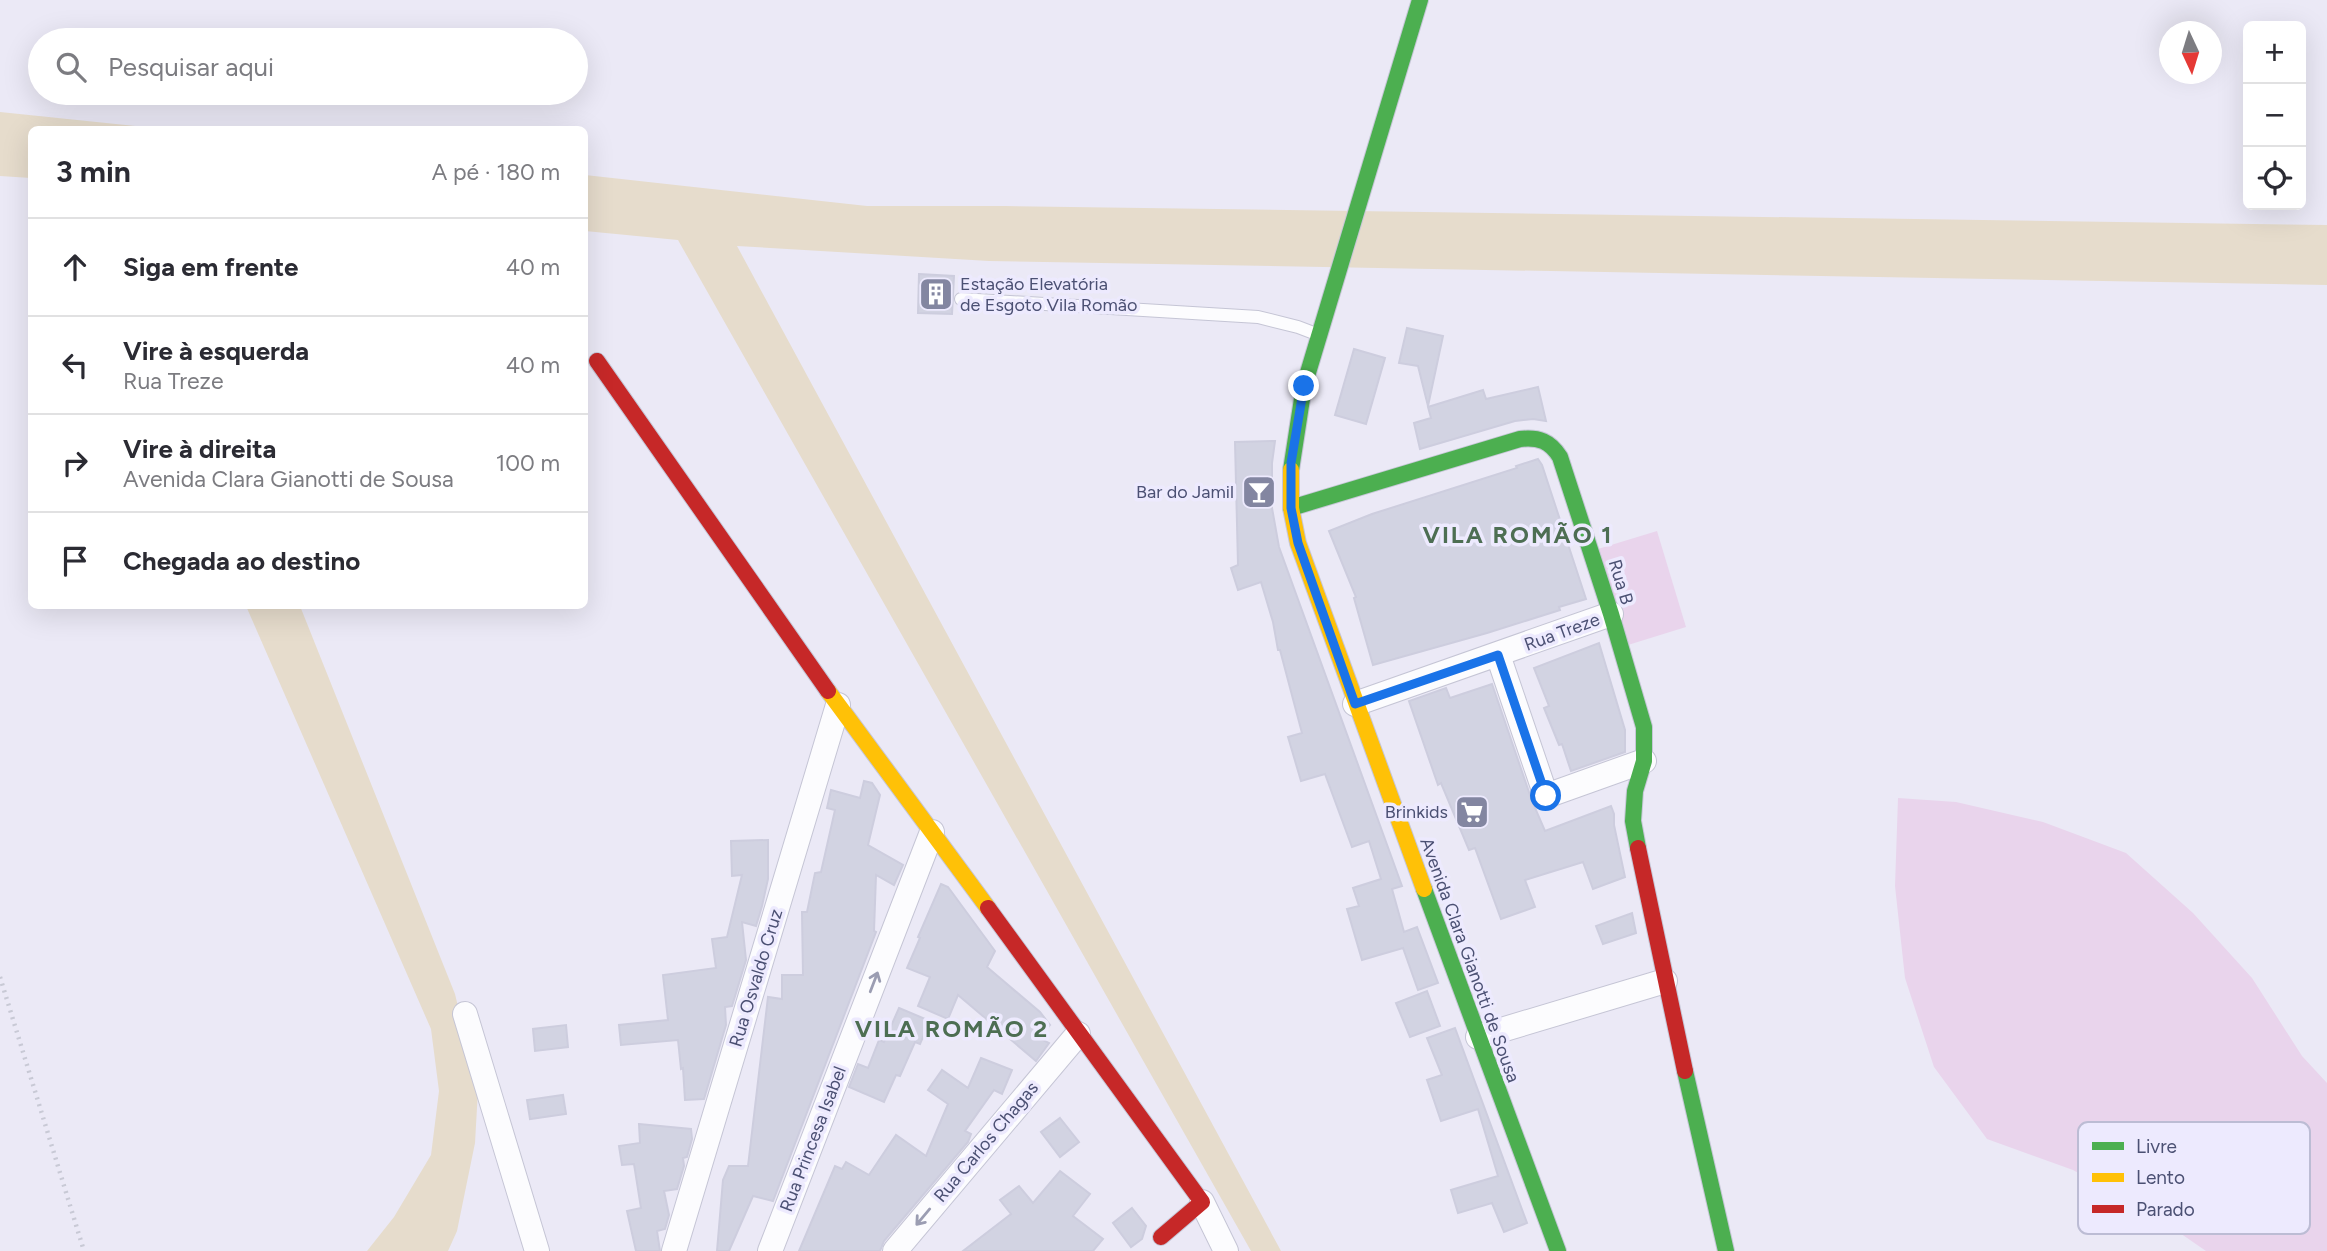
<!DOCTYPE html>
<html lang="pt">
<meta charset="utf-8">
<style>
body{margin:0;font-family:Figtree,sans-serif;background:#f7f7f7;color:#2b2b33}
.controls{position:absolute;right:21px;top:21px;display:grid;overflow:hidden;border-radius:10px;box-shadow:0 7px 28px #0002}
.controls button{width:63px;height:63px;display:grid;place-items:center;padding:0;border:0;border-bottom:2px solid #e1e1e2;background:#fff;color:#2b2b33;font:35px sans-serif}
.compass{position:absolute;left:2159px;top:21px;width:63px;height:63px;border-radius:50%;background:#fff;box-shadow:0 7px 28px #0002;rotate:176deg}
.stop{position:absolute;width:21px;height:21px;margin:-16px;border:5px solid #1a73e8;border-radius:50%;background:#fff}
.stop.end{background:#1a73e8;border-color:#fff;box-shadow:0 2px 7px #0008}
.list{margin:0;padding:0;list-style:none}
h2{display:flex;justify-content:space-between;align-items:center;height:91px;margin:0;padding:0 28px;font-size:30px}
h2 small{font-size:23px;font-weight:400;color:#7c7c81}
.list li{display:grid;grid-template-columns:46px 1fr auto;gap:21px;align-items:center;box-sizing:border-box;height:98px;padding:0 28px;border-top:2px solid #e1e1e2}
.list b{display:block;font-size:26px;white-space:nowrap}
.list p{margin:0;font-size:23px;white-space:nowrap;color:#7c7c81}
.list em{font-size:23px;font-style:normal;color:#7c7c81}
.icon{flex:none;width:38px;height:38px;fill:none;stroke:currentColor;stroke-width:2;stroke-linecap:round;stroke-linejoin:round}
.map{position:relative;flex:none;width:2327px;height:1251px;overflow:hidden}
.search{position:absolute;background:#fff;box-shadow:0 7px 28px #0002;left:28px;top:28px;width:560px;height:77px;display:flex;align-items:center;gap:18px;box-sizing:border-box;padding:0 24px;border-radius:38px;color:#7c7c81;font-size:26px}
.panel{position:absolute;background:#fff;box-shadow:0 7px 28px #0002;left:28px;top:126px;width:560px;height:483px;border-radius:10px}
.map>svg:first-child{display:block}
.green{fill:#e9d4ec}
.water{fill:#e6dccc}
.building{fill:#d2d3e2;stroke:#cdcdde;stroke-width:2}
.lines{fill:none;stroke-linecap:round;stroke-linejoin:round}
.lane-casing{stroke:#c5c5d5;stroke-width:14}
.street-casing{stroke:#c5c5d5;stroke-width:26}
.fast-casing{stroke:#c6c7d7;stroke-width:18}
.slow-casing{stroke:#c6c7d7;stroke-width:18}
.jam-casing{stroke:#c6c7d7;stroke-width:18}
.path{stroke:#c8c9d5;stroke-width:4.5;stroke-dasharray:2 5;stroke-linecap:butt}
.lane{stroke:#fcfcfe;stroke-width:12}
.street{stroke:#fcfcfe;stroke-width:24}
.fast{stroke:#4caf50;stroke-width:16}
.slow{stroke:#ffc107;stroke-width:16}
.jam{stroke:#c62828;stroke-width:16}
.oneway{stroke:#9b9db2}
.route{stroke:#1a73e8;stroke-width:9}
.labels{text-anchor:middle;stroke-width:7;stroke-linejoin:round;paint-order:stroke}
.poi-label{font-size:18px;fill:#4b5073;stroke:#edeafe;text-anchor:end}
.street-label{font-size:18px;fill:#4b5073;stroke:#edeafe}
.district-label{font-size:24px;font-weight:bold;letter-spacing:2px;fill:#4d6e53;stroke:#edeafe}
.key{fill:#edeafe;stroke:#bcbcd4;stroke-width:2}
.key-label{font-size:19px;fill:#4b5073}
</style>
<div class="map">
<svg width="2327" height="1251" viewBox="0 0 2327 1251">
<rect width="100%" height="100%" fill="#ebe9f6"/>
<g class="green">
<path d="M 1657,531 L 1686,627 L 1628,645 L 1598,549 Z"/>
<path d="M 1898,798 L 1956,802 L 2043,822 L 2126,853 L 2193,913 L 2252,978 L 2302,1056 L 2327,1083 L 2327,1251 L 2206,1251 L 2161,1220 L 2073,1170 L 1987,1139 L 1934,1067 L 1905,978 L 1895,886 Z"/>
</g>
<g class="water">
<path d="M 0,112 L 164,129 L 32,130 L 31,178 L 0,176 Z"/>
<path d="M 585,175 L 867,206 L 1005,206 L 2327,225 L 2327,285 L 989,261 L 737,246 L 1281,1251 L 1251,1251 L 678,240 L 585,231 Z"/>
<path d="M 246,606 L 300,606 L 455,994 L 478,1090 L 475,1143 L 457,1231 L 448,1251 L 367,1251 L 394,1217 L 431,1155 L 439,1091 L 431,1029 Z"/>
</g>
<g class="building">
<path d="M 919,274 L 954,276 L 952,314 L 918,313 Z"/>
<path d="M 1407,328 L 1443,336 L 1428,406 L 1418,366 L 1399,363 Z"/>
<path d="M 1354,349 L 1385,358 L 1366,424 L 1335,415 Z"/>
<path d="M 1538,387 L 1546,421 L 1533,419 L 1515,421 L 1420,449 L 1414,423 L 1431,418 L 1428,407 L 1483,390 L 1486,399 Z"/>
<path d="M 1275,441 L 1272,463 L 1272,508 L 1279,547 L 1402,886 L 1392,889 L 1404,932 L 1417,927 L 1438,983 L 1418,990 L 1403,948 L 1362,960 L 1347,909 L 1359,906 L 1353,888 L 1381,879 L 1369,841 L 1352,847 L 1325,774 L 1301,781 L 1288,737 L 1302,733 L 1280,650 L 1278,650 L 1273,622 L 1261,582 L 1238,590 L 1231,568 L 1238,565 L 1235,442 Z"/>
<path d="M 1538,459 L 1542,465 L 1586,599 L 1559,607 L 1560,610 L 1487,633 L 1373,665 L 1354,598 L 1356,597 L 1329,531 L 1372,514 L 1517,468 L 1516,466 Z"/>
<path d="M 1599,643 L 1625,730 L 1625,752 L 1571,771 L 1562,744 L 1559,745 L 1544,708 L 1549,706 L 1534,668 Z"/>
<path d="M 1492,684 L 1532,801 L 1545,831 L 1611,806 L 1614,814 L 1614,825 L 1625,877 L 1593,889 L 1583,862 L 1525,880 L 1535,907 L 1501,919 L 1475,848 L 1469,850 L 1441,783 L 1438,785 L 1409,701 L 1446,688 L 1450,698 Z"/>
<path d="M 864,781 L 872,783 L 880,795 L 868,845 L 903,865 L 894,885 L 876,875 L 874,931 L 876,932 L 773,1201 L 753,1196 L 729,1251 L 717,1251 L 723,1180 L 729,1166 L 748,1166 L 768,997 L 782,999 L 782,975 L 803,975 L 802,912 L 807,912 L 815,873 L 821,872 L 835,810 L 827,808 L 831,790 L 860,798 Z"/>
<path d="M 768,840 L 768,879 L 762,906 L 756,926 L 742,922 L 746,960 L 732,1006 L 725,1007 L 726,1025 L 704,1099 L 685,1100 L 683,1068 L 681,1069 L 678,1040 L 621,1045 L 619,1025 L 668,1020 L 663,975 L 716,968 L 712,939 L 727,937 L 742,875 L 732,876 L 731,841 Z"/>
<path d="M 941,884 L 948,887 L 995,951 L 987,967 L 1040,1012 L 1050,1025 L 1039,1038 L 1049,1043 L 1036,1061 L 958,995 L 948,1019 L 918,1006 L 930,977 L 907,968 L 920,938 L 918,937 Z"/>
<path d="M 1632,913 L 1636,933 L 1603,944 L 1596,926 Z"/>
<path d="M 1427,991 L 1440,1026 L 1410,1037 L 1396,1003 Z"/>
<path d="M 899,1008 L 930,1021 L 920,1044 L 915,1042 L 900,1076 L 896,1075 L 884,1102 L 849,1087 L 858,1064 L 868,1068 L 879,1040 L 884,1042 Z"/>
<path d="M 566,1025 L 568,1047 L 535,1051 L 533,1029 Z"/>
<path d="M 1455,1028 L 1527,1223 L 1504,1232 L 1492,1203 L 1458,1213 L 1451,1190 L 1498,1176 L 1478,1109 L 1441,1121 L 1427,1080 L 1442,1075 L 1427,1038 Z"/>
<path d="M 981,1058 L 1012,1070 L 1002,1094 L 994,1090 L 965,1131 L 971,1134 L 968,1142 L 884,1241 L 880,1251 L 799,1251 L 835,1166 L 842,1169 L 846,1162 L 869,1175 L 896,1135 L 926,1156 L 948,1104 L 928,1090 L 942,1070 L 968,1088 Z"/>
<path d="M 563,1095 L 566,1114 L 530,1119 L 527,1100 Z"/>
<path d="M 1060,1118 L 1079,1142 L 1060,1157 L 1041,1132 Z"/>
<path d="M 639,1124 L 691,1129 L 692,1139 L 687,1157 L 683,1158 L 684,1166 L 677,1189 L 664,1191 L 669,1215 L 665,1229 L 657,1231 L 660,1251 L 636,1251 L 627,1211 L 641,1208 L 634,1164 L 622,1165 L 619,1146 L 640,1143 Z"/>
<path d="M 1060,1171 L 1090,1194 L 1073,1216 L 1103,1239 L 1093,1251 L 963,1251 L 1011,1214 L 1000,1200 L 1019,1186 L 1033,1203 Z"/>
<path d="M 1132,1208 L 1146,1226 L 1142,1239 L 1131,1247 L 1113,1223 Z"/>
</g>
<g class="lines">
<g class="lane-casing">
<path id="lane" d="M 961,299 L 1258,317 L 1298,327 L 1319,335"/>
</g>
<g class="street-casing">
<g id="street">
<path d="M 1498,655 L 1546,796 L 1644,761"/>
<path d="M 1355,704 L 1611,614"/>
<path d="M 465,1014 L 537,1251"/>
<path d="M 1478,1037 L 1665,981"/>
<path d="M 1202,1202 L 1226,1251"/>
<path d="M 674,1251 L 838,705"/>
<path d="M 770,1251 L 932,832"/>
<path d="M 895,1251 L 1078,1034"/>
</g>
</g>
<g class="fast-casing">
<g id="fast">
<path d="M 1291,470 L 1304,386 L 1420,0"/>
<path d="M 1291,508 L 1520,439 C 1539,437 1550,441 1560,457 L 1611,614 L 1644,727 L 1644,761 L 1635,791 L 1633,821 L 1638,848"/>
<path d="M 1424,889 L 1558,1251"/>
<path d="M 1685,1071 L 1726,1251"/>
</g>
</g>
<g class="slow-casing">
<g id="slow">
<path d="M 1291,470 L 1291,508 L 1298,543 L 1424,889"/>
<path d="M 828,691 L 988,908"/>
</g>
</g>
<g class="jam-casing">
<g id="jam">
<path d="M 597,361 L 828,691"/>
<path d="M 1638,848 L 1685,1071"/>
<path d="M 988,908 L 1202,1202 L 1161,1237"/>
</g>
</g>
<path class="path" d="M 0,977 L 84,1251"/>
<use href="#lane" class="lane"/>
<use href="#street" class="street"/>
<use href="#fast" class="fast"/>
<use href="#slow" class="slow"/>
<use href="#jam" class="jam"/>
</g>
<defs><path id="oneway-shaft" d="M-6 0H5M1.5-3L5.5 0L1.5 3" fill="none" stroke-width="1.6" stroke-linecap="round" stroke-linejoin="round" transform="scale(1.75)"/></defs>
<g class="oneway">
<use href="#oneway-shaft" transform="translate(874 982) rotate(-69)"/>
<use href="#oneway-shaft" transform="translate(923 1217) rotate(130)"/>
</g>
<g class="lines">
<path class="route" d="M 1304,386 L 1291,463 L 1291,508 L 1298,543 L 1355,704 L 1498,655 L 1546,796"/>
</g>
<defs>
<g id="building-square" transform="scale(1.75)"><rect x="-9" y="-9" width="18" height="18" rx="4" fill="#8386a1" stroke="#edeafe"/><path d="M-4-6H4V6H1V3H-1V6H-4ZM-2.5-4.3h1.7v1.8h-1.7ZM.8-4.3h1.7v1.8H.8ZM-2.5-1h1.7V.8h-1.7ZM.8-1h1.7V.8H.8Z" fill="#fff"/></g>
<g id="bar-square" transform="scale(1.75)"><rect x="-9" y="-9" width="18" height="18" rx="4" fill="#8386a1" stroke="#edeafe"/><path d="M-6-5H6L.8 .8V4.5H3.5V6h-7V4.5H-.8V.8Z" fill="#fff"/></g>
<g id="supermarket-square" transform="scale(1.75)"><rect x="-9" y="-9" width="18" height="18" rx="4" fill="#8386a1" stroke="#edeafe"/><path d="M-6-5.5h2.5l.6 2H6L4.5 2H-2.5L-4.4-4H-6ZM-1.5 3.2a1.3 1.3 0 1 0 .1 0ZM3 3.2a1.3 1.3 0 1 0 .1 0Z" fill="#fff"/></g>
</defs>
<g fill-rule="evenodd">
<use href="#building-square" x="936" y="294"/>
<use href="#bar-square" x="1259" y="492"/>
<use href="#supermarket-square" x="1472" y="812"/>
</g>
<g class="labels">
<g class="poi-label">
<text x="960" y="290" text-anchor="start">Estação Elevatória<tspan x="960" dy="21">de Esgoto Vila Romão</tspan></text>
<text x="1234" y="498">Bar do Jamil</text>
<text x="1448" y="818">Brinkids</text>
</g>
<g class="street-label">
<text transform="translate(1621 582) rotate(73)" y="6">Rua B</text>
<text transform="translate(1562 632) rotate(-20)" y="6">Rua Treze</text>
<text transform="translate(1470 960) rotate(70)" y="6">Avenida Clara Gianotti de Sousa</text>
<text transform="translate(756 978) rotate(-73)" y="6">Rua Osvaldo Cruz</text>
<text transform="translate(813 1139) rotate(-69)" y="6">Rua Princesa Isabel</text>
<text transform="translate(986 1142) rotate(-50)" y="6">Rua Carlos Chagas</text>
</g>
<g class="district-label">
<text x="1518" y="543">VILA ROMÃO 1</text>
<text x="952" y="1037">VILA ROMÃO 2</text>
</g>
</g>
<rect x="2078" y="1122" width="232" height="112" rx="10" class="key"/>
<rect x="2092" y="1142" width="32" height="8" fill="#4caf50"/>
<rect x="2092" y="1173" width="32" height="9" fill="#ffc107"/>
<rect x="2092" y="1205" width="32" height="8" fill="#c62828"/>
<g class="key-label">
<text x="2136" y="1153">Livre</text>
<text x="2136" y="1184">Lento</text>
<text x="2136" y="1216">Parado</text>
</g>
</svg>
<div class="controls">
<button>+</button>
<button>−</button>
<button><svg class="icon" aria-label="locate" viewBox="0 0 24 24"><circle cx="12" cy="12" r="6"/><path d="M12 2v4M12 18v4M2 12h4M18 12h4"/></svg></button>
</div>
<svg class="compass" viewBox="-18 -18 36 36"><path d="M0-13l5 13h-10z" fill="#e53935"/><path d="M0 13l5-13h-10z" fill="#7c7c81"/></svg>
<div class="stop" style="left:1546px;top:796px"></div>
<div class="stop end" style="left:1304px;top:386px"></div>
<div class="search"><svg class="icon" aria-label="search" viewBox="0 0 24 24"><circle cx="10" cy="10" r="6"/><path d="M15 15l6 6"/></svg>Pesquisar aqui</div>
<section class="panel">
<h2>3 min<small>A pé · 180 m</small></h2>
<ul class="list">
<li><svg class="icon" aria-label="ahead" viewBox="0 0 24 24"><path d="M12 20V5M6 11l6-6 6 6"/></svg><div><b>Siga em frente</b></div><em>40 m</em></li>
<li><svg class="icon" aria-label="left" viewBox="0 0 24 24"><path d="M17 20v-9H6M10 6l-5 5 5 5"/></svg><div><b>Vire à esquerda</b><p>Rua Treze</p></div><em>40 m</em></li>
<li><svg class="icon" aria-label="right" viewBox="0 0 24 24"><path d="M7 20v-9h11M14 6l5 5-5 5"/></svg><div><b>Vire à direita</b><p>Avenida Clara Gianotti de Sousa</p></div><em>100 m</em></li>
<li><svg class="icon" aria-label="arrive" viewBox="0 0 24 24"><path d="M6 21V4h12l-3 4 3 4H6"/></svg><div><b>Chegada ao destino</b></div></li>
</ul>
</section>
</div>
